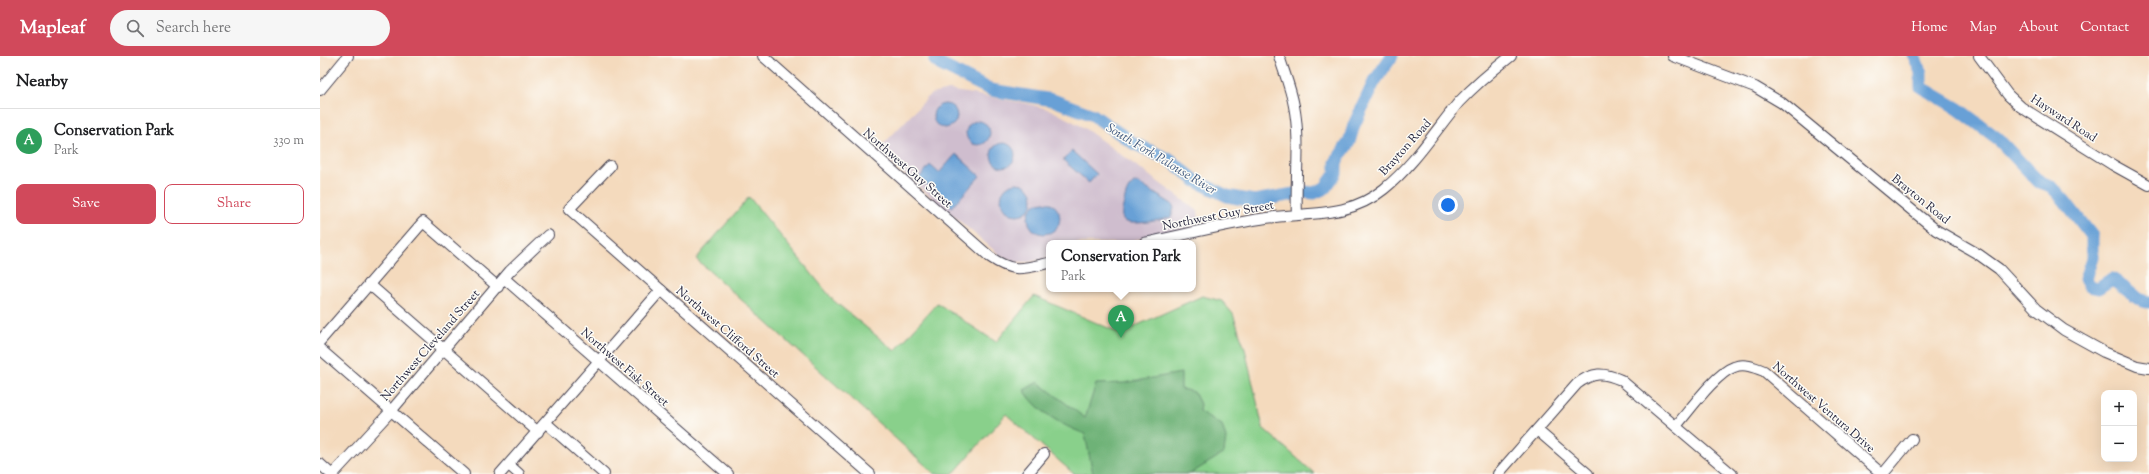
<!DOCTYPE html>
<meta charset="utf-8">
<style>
body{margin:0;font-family:"Sorts Mill Goudy",serif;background:#f6f6f6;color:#202124}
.controls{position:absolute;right:12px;bottom:12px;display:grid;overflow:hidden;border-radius:8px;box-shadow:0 4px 16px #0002}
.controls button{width:36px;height:36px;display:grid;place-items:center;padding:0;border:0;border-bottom:1px solid #e0e0e0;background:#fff;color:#202124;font:20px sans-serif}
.you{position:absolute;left:1128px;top:149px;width:14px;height:14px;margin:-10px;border:3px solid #fff;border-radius:50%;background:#1a73e8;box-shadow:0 0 0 6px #1a73e833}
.badge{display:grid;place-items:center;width:26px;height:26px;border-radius:50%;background:#d1495b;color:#fff;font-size:13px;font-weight:700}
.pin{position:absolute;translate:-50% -33px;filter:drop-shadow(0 1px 2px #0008)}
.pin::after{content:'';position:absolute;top:21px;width:14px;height:12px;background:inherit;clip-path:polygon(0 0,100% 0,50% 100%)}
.popup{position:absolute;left:726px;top:184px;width:150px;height:52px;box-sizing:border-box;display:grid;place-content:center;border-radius:8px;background:#fff;filter:drop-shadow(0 1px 3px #0005);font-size:13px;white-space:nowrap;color:#757577}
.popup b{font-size:15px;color:#202124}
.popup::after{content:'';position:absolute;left:50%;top:100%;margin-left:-8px;border:8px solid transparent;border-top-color:#fff}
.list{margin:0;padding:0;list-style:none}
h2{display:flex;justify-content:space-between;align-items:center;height:52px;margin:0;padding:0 16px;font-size:17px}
h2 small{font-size:13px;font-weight:400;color:#757577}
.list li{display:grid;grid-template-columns:26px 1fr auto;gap:12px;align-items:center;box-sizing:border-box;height:64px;padding:0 16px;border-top:1px solid #e0e0e0}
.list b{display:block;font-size:15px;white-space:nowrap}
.list p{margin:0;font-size:13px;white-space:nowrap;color:#757577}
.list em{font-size:13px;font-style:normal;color:#757577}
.actions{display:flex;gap:8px;padding:12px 16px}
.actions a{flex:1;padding:9px 0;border:1px solid #d1495b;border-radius:8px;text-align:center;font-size:14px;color:#d1495b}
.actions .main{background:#d1495b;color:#fff}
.icon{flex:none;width:22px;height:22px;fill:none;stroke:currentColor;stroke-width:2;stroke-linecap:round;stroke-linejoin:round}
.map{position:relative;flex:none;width:1829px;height:418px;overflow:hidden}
header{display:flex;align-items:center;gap:24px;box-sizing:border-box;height:56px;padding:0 20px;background:#d1495b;color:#fff}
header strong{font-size:19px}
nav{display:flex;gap:22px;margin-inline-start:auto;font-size:14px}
.search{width:280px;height:36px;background:#f6f6f6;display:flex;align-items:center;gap:10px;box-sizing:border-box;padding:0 14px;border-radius:22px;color:#757577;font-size:15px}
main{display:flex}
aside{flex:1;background:#fff}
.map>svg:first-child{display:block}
.industrial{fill:#cfbdce}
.green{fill:#89d08b;stroke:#567963}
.forest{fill:#6eb277;stroke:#486a59}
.water{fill:#68a0d6;stroke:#456188}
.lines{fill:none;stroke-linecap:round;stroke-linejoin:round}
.river{stroke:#68a0d6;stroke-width:13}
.minor-casing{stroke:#423e4e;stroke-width:12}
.minor{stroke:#fff;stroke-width:10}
.labels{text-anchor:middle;stroke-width:3;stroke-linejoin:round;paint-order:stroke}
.street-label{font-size:12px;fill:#22223b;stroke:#fdfcf7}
.water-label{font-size:13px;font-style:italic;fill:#425b81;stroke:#fdfcf7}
</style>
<header>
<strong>Mapleaf</strong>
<div class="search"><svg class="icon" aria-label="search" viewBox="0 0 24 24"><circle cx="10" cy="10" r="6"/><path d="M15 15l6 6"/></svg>Search here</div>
<nav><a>Home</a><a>Map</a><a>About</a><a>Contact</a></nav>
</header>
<main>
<aside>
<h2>Nearby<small></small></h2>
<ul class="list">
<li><span class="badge" style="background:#2e9e5b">A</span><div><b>Conservation Park</b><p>Park</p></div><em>330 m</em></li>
</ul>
<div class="actions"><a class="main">Save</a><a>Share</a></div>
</aside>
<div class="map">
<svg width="1829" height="418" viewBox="0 0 1829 418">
<rect width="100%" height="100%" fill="#fdfcf7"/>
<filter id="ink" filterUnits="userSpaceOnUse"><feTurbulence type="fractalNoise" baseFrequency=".025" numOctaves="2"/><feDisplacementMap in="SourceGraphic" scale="8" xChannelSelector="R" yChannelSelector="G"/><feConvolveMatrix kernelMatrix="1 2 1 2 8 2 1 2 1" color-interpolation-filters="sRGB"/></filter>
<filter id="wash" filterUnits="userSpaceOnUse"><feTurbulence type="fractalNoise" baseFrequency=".012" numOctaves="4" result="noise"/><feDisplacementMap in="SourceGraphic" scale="16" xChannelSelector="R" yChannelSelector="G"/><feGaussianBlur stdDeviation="0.9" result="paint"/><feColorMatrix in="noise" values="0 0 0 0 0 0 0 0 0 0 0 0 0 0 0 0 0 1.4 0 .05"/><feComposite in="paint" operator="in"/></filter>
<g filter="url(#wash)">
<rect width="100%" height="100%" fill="#f4dabd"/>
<path class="industrial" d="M 629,34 L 709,48 L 731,54 L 763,71 L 878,155 L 880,170 L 800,187 L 729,187 L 729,202 L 709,206 L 694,206 L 682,201 L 557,95 L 611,38 Z"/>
<path class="green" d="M 429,141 L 514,245 L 575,295 L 617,247 L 676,286 L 714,240 L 800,277 L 882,240 L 902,245 L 913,258 L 925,293 L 943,372 L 995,418 L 754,418 L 686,358 L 633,418 L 615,418 L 376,203 Z"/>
<path class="forest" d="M 861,317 L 861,333 L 874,336 L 880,348 L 879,355 L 902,369 L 906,382 L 904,397 L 870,418 L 773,418 L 765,378 C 741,369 718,356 704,334 L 718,326 L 765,362 L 776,328 L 804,327 Z"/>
<g class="water">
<circle cx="625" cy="60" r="12"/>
<circle cx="658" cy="77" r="12"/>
<circle cx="683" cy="99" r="12"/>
<path d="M 752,95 L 777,118 L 769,127 L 743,104 Z"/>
<path d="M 636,98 L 660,120 L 632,151 L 599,122 L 610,109 L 619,117 Z"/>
<circle cx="697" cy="143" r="16"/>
<path d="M 814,127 L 818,127 L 852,148 L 854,152 L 851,161 C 843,164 808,171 803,164 C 800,159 803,151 804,146 C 806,138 807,132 814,127 Z"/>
<circle cx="724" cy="162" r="16"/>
</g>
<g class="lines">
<g class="river">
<path d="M 617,0 L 615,4 L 621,9 L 671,34 L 733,44 L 773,59 L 813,87 L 850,104 L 876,125 L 907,140 L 934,145 L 985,136 L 994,137 L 1005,132 L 1016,117 L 1016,106 L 1029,86 L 1034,69 L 1054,26 L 1072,0"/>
<path d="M 1594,0 L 1601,16 L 1601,31 L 1637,52 L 1677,82 L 1719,126 L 1731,130 L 1744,144 L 1772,180 L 1772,202 L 1765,223 L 1769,230 L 1778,232 L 1792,223 C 1804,229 1816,246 1829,246"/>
</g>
</g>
</g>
<g filter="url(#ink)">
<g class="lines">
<g class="minor-casing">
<g id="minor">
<path d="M 443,0 L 670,201 C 693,217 702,213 729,207"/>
<path d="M 959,0 C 964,16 971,33 974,50 C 981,85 975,123 977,159"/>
<path d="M 1353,0 L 1435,31 L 1462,47 L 1616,174 L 1658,198 L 1679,213 L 1716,253 L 1744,274 L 1784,296 L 1817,310 L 1829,312"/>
<path d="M 1659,0 L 1688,39 L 1701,51 L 1793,109 L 1829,129"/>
<path d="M 0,34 L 28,0"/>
<path d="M 290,110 L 249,153 L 550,418"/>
<path d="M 824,187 C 863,179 901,169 940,163 C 985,155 1026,164 1064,133 C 1094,109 1115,75 1139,46 C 1155,29 1173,14 1191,0"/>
<path d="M 185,223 L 408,418"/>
<path d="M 49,228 L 218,376"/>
<path d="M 0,285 L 103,166 L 178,231"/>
<path d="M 0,293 L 144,418"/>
<path d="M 226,367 L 284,418"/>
<path d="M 1356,370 C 1369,355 1396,317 1414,311 C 1424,307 1434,311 1444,315 L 1562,418"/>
<path d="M 1217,374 L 1268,418"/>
<path d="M 0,408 L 11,418"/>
<path d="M 189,409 L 199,418"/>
<path d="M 13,418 L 71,355 L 190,215 L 228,179"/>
<path d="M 180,418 L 341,234"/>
<path d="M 707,418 L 724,398"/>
<path d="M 1178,418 L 1257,328 C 1273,316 1283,316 1301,324 L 1412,418"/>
<path d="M 1563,418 L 1592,383"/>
</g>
</g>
<use href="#minor" class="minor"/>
</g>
</g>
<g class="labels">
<g class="street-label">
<text transform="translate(1744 62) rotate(33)" y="4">Hayward Road</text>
<text transform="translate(1085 91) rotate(-48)" y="4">Brayton Road</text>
<text transform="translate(588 112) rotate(41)" y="4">Northwest Guy Street</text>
<text transform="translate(1601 143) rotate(39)" y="4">Brayton Road</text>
<text transform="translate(898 159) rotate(-11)" y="4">Northwest Guy Street</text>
<text transform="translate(408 276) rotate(41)" y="4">Northwest Clifford Street</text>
<text transform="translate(110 289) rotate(-49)" y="4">Northwest Cleveland Street</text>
<text transform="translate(305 311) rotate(41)" y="4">Northwest Fisk Street</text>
<text transform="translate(1504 351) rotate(41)" y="4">Northwest Ventura Drive</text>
</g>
<g class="water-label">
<text transform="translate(842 102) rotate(31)" y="5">South Fork Palouse River</text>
</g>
</g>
</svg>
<div class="controls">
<button>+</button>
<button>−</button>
</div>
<div class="you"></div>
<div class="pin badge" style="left:801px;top:282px;background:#2e9e5b">A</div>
<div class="popup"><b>Conservation Park</b>Park</div>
</div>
</main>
